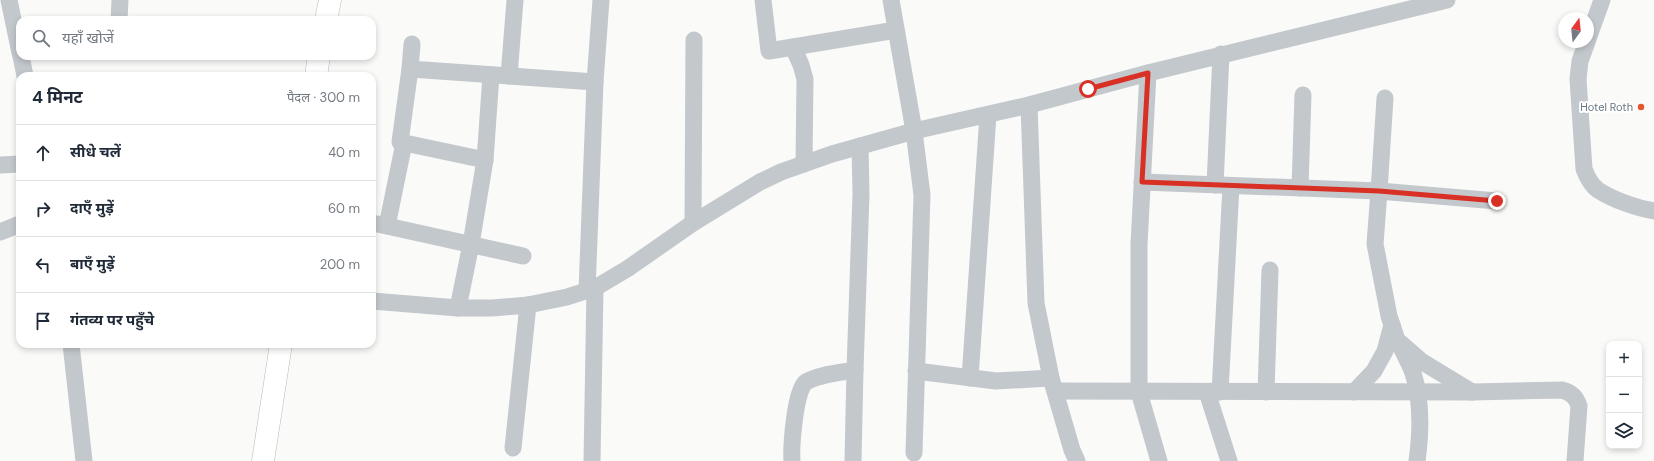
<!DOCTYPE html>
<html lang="hi">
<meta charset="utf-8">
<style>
body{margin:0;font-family:"DM Sans","Noto Sans Devanagari",sans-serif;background:#f2f2f3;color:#1f2937}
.controls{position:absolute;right:12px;bottom:12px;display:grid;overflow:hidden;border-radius:8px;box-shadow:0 2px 6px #0003}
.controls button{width:36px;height:36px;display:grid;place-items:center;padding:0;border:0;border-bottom:1px solid #e0e1e3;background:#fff;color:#1f2937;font:20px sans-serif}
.compass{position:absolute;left:1558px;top:12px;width:36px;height:36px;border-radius:50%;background:#fff;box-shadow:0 2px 6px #0003;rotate:15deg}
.stop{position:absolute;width:12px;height:12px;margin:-9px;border:3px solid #d93025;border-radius:50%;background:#fff}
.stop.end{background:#d93025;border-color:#fff;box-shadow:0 1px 4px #0008}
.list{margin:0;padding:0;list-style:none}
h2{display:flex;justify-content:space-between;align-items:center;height:52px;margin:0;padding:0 16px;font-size:17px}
h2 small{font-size:13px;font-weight:400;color:#747a83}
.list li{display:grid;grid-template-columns:26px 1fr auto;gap:12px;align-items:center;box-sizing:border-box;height:56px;padding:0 16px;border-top:1px solid #e0e1e3}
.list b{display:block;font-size:15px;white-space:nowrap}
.list em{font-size:13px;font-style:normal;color:#747a83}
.icon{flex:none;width:22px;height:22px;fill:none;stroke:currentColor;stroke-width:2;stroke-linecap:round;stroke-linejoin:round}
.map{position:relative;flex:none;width:1654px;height:461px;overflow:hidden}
.search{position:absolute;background:#fff;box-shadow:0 2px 6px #0003;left:16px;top:16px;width:360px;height:44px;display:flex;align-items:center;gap:10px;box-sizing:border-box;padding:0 14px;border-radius:12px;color:#747a83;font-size:15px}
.panel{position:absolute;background:#fff;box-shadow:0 2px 6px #0003;left:16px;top:72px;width:360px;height:276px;border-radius:12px}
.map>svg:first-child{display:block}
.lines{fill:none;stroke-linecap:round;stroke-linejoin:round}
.major-casing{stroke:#b5babe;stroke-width:23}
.minor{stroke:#c3c8cc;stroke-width:17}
.major{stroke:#fff;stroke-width:22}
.route{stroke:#d93025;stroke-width:5}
.poi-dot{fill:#e4572e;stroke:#fff;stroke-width:1.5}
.labels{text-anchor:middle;stroke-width:4;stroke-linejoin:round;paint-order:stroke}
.poi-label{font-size:11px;fill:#657683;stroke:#fff;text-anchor:end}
</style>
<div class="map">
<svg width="1654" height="461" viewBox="0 0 1654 461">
<rect width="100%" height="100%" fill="#fafaf8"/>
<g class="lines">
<g class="major-casing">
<g id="major">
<path d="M 326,20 L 330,0"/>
<path d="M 316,76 L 319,56"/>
<path d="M 263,461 L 281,344"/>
</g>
</g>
<g class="minor">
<path d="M 9,0 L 20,53"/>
<path d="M 763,0 L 769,51 L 896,30"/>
<path d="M 891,0 L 914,131 L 922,195 L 914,453"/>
<path d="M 119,20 L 120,0"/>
<path d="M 1588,39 L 1602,0"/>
<path d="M 1587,42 L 1580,61 L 1578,79 L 1584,169 C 1587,177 1591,185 1598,190 C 1613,200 1637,208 1654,211"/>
<path d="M 412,44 L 410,69 L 595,82"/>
<path d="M 793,47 L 801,65 L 805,79 L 804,164"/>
<path d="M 21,56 L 25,76"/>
<path d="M 410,69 L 400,142 L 485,160 L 491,75"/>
<path d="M 1148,73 L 1139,244 L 1139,392 L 1159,461"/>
<path d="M 509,76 L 515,0"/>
<path d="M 1029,105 L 1036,303 L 1051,378 L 1072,450 L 1077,461"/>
<path d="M 0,165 L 20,164"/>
<path d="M 1142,182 L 1379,191 L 1385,98"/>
<path d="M 1215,185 L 1221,54"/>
<path d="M 1300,188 L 1303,95"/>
<path d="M 372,223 L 387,226 L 404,143"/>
<path d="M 693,223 L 694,40"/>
<path d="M 387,226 L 523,256"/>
<path d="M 0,232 L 20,224"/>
<path d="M 587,291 L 595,82 L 601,0"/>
<path d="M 372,301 L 458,308 L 492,308 L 528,305 L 567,297 L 595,288 L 627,269 L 693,223 L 760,182 L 781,172 L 832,154 L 914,131 L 1029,105 L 1148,73 L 1447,0"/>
<path d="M 458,308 L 471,244 L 485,160"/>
<path d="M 71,344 L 84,461"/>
<path d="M 1401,347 C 1405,356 1410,364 1413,373 C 1422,401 1421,432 1417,461"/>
<path d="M 916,371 L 996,381 L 1051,378"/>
<path d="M 970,378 L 988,115"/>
<path d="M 1055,391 L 1472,392 L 1562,390 C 1572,393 1576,397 1579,406 L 1575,461"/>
<path d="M 1207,392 L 1229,461"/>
<path d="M 1220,392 L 1231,186"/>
<path d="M 1266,392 L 1270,270"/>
<path d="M 1354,392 L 1374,371 L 1385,351 L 1392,325"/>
<path d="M 1472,392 L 1421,361 L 1397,340 L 1389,316 L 1375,244 L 1379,191 L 1497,201"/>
<path d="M 513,448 L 528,305"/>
<path d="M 592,461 L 595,288"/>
<path d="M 792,461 C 791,447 795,389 806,382 C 820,374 839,373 855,370 L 861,194 L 860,146"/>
<path d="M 853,461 L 855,370"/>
</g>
<use href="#major" class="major"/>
</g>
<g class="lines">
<path class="route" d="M 1088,89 L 1148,73 L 1142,182 L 1379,191 L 1497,201"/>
</g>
<circle class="poi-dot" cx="1641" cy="107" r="4"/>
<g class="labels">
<g class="poi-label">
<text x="1633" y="111">Hotel Roth</text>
</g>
</g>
</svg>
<div class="controls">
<button>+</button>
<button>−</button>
<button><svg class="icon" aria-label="layers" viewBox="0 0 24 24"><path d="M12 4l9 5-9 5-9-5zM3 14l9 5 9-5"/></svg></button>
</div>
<svg class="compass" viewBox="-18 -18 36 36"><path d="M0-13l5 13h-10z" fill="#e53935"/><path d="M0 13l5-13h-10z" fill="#747a83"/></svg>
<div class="stop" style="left:1088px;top:89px"></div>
<div class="stop end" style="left:1497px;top:201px"></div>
<div class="search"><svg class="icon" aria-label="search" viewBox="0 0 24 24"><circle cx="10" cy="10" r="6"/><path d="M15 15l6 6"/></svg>यहाँ खोजें</div>
<section class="panel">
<h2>4 मिनट<small>पैदल · 300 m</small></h2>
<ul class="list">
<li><svg class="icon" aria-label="ahead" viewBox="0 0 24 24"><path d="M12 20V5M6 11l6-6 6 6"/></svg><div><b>सीधे चलें</b></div><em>40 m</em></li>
<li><svg class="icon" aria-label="right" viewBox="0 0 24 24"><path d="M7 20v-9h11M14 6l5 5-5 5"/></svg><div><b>दाएँ मुड़ें</b></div><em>60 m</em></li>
<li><svg class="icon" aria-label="left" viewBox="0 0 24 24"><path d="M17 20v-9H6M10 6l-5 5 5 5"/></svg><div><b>बाएँ मुड़ें</b></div><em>200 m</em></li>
<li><svg class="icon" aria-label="arrive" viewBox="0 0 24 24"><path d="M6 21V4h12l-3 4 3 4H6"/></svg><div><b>गंतव्य पर पहुँचे</b></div></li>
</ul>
</section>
</div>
